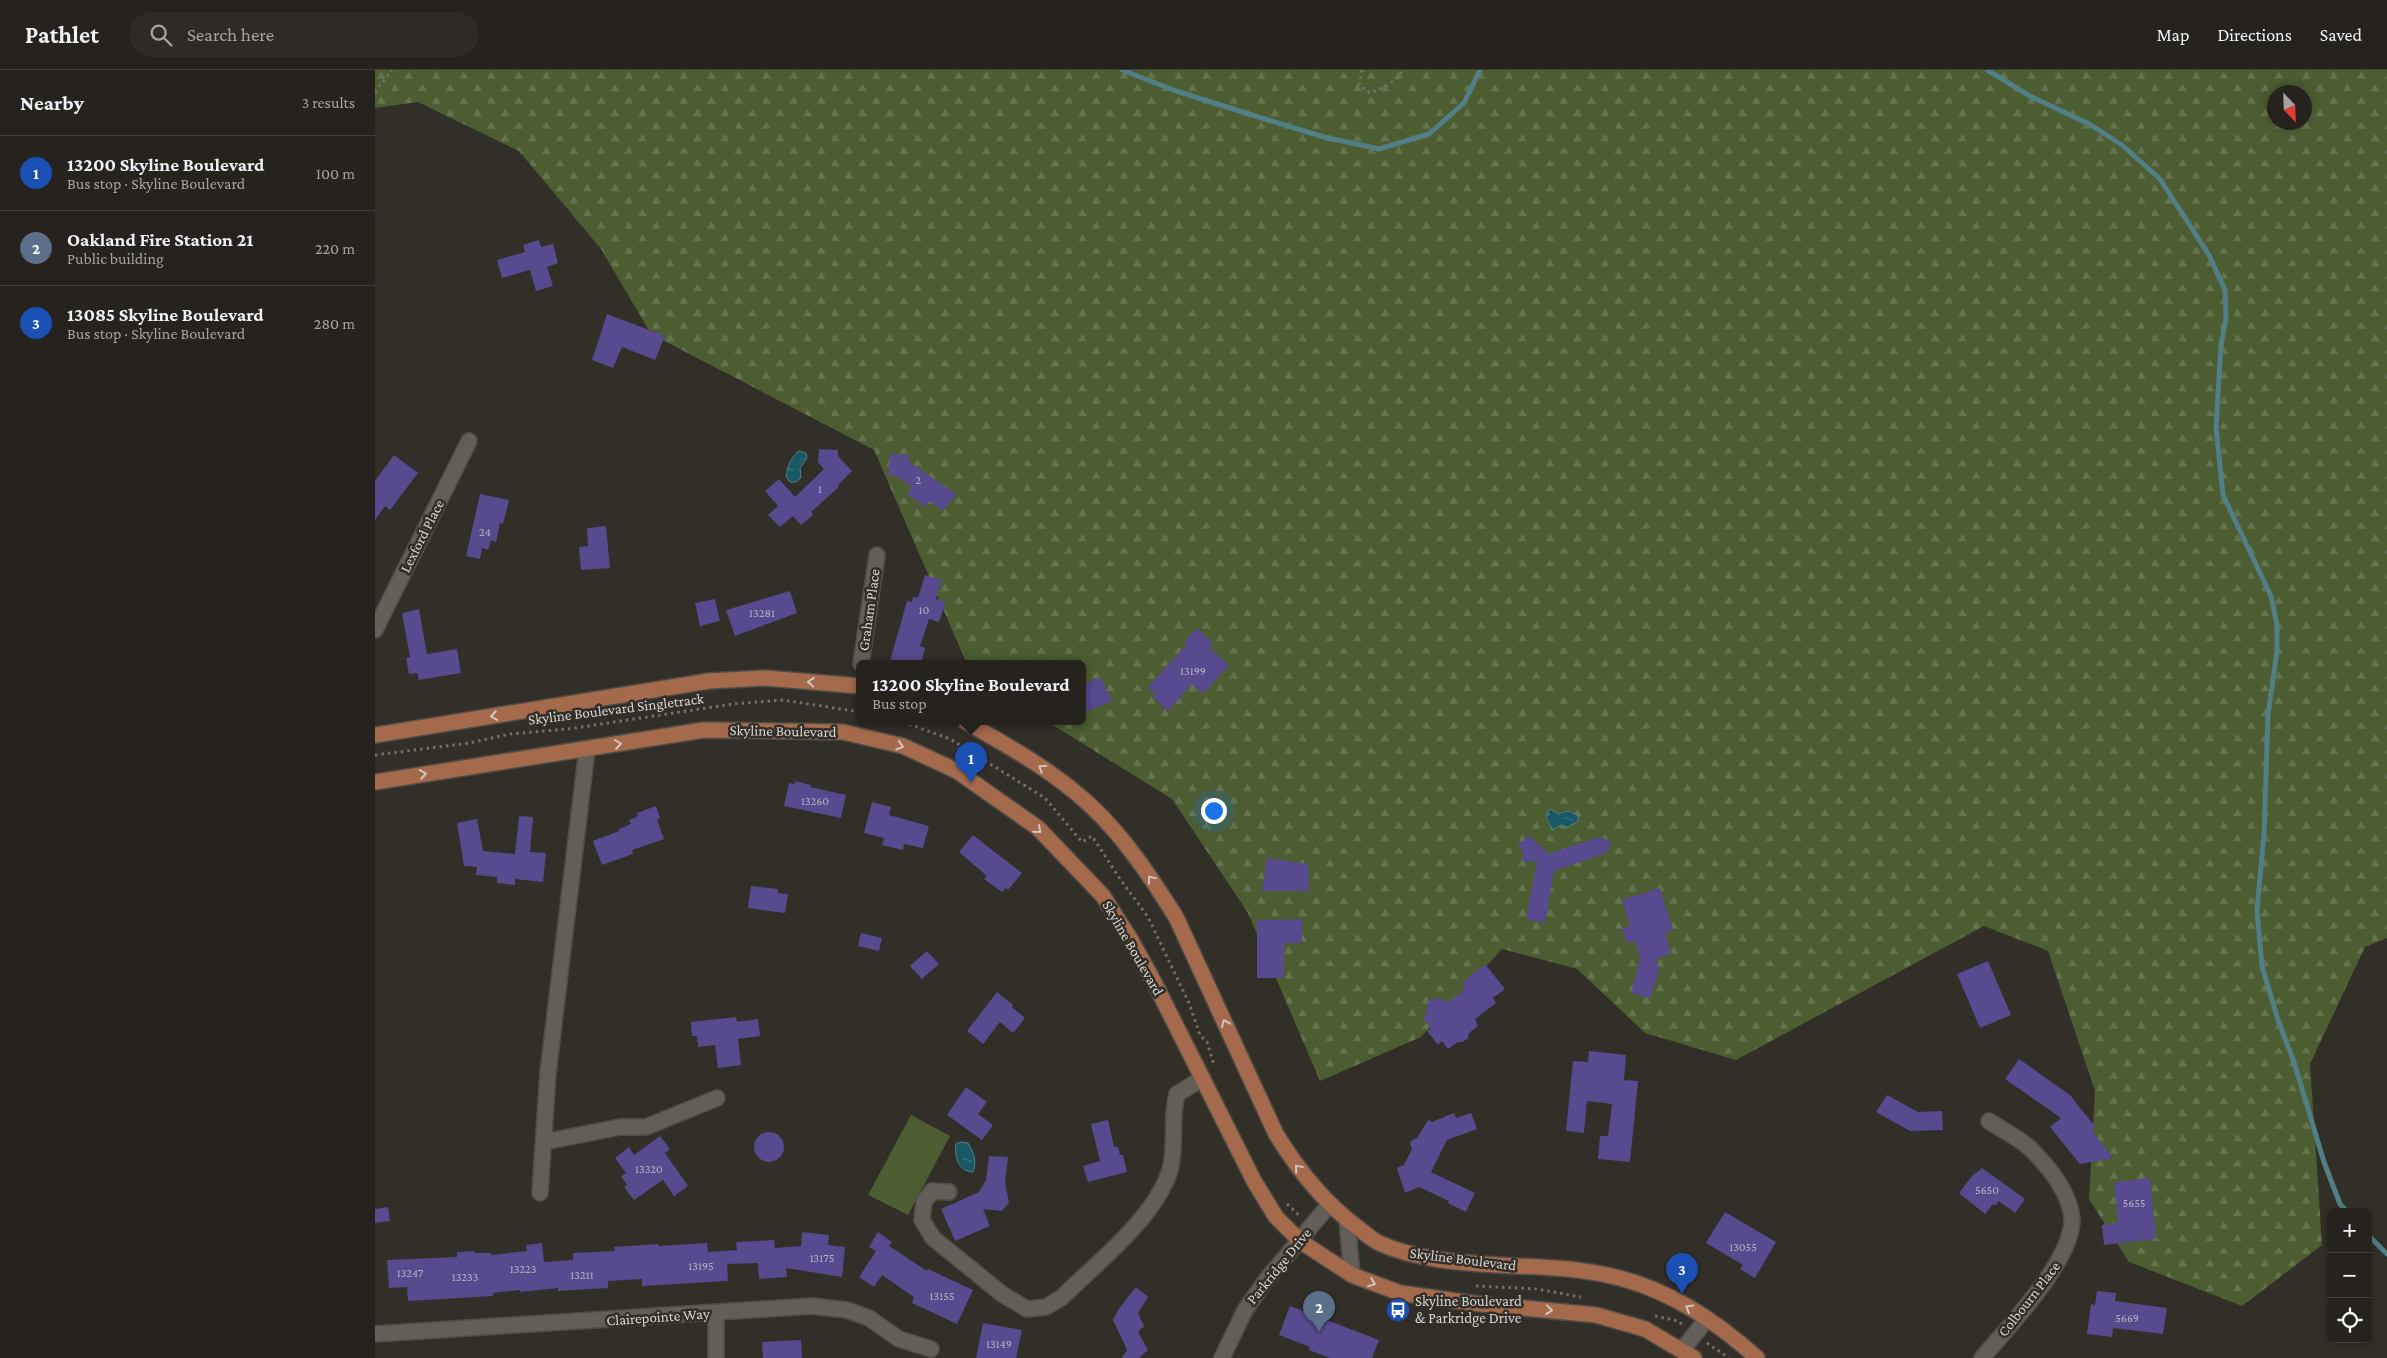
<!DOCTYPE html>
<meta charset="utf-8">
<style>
body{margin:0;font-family:"Crimson Pro",serif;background:#2e2a27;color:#f1f3f6}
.controls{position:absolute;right:15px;bottom:15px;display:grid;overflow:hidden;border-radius:8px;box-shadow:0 2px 8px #0003}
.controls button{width:45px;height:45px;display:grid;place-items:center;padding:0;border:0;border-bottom:1px solid #423f3c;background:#26221e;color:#f1f3f6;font:25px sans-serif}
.compass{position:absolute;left:1892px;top:15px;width:45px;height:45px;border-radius:50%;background:#26221e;box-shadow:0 2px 8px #0003;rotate:157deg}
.you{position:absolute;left:838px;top:740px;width:18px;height:18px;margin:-12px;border:4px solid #fff;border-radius:50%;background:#1a73e8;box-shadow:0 0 0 8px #1a73e833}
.badge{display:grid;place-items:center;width:32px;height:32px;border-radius:50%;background:#b45309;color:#fff;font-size:16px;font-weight:700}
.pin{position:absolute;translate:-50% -41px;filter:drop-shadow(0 1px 2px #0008)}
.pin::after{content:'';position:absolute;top:26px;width:18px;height:15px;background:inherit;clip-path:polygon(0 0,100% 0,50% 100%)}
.popup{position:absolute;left:481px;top:590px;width:230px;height:65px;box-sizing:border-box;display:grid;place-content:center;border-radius:8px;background:#26221e;filter:drop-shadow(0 1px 4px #0005);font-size:16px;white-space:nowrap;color:#a4a4a4}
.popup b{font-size:19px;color:#f1f3f6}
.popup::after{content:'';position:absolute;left:50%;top:100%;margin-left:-10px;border:10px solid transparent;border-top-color:#26221e}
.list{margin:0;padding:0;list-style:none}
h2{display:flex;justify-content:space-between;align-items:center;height:65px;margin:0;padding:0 20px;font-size:21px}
h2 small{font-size:16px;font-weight:400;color:#a4a4a4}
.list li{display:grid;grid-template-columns:32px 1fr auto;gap:15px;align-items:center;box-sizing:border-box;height:75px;padding:0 20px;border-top:1px solid #423f3c}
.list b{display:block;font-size:19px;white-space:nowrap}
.list p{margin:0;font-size:16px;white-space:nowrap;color:#a4a4a4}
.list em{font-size:16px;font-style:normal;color:#a4a4a4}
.icon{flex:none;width:28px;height:28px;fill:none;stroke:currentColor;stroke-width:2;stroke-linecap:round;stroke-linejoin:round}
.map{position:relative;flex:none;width:2012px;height:1288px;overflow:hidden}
header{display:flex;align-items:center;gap:30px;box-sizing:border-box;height:70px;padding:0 25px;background:#26221e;border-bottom:1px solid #423f3c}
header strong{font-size:24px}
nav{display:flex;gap:28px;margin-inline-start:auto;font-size:18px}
.search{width:350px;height:45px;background:#2e2a27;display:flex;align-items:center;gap:12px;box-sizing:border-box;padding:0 18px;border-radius:28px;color:#a4a4a4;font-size:19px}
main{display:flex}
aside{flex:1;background:#26221e}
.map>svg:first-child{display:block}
.forest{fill:url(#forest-firs);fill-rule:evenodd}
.pitch{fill:#4b5d31}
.water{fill:url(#water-ripples);stroke:#527e86}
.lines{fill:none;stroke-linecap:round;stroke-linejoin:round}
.stream{stroke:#527e86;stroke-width:5}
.building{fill:#574a8f}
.minor-casing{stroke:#4f4c47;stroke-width:18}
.major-casing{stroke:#4f4c47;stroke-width:18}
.path{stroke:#74716c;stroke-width:3;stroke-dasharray:2.5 4;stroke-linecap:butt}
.minor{stroke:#635e58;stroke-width:15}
.major{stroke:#a46a4b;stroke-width:15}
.oneway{stroke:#d0c6be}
.labels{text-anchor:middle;stroke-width:5;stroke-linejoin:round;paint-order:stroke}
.number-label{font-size:12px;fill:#b8b3c1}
.street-label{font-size:15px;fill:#d8d6d2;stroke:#322e28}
.poi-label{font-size:15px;fill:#d8d6d2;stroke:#322e28;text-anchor:start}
</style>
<header>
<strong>Pathlet</strong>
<div class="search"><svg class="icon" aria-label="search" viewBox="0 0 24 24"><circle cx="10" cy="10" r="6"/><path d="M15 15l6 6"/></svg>Search here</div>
<nav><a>Map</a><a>Directions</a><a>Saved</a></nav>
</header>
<main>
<aside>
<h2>Nearby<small>3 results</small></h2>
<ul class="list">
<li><span class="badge" style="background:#1a4fb4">1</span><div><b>13200 Skyline Boulevard</b><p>Bus stop · Skyline Boulevard</p></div><em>100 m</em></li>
<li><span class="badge" style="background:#5c6f8a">2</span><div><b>Oakland Fire Station 21</b><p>Public building</p></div><em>220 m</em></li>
<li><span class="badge" style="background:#1a4fb4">3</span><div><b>13085 Skyline Boulevard</b><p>Bus stop · Skyline Boulevard</p></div><em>280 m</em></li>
</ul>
</aside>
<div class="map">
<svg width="2012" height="1288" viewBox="0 0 2012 1288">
<defs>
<pattern id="forest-firs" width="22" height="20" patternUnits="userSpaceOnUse" patternTransform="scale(1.25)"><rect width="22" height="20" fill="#4b5d31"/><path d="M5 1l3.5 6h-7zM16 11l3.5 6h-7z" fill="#64744e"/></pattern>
<pattern id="water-ripples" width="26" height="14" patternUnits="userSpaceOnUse" patternTransform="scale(1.25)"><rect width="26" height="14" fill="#185965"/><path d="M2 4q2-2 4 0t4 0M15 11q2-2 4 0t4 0" fill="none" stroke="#39707a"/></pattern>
</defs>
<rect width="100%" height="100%" fill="#322e28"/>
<path class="forest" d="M 0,0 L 2012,0 L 2012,868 L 1990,877 L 1935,994 L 1947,1175 L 1867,1236 L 1754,1192 L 1714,1129 L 1720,1021 L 1673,881 L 1609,856 L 1361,990 L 1270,963 L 1202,899 L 1127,879 L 1046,967 L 945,1011 L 873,843 L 797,729 L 673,652 L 707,652 L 707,594 L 592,594 L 499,380 L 276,264 L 226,179 L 144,81 L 43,32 L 0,38 ZM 1900,22 L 1930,22 L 1930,52 L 1900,52 Z"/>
<path class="pitch" d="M 536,1045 L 575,1066 L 533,1145 L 493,1125 Z"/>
<g class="water">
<path d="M 424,381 L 431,383 L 432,388 L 425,398 L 426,408 L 421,412 L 415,412 L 411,407 C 413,396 415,388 424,381 Z"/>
<path d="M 1176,739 L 1183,744 C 1192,741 1194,740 1203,746 L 1203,751 L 1193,757 L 1186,755 L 1177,760 L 1171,746 L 1175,744 L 1171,743 Z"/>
<path d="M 586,1072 L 593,1073 C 599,1083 602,1091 598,1102 C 584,1102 579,1087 581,1074 Z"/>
</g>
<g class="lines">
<g class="stream">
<path d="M 747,0 L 801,21 L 893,50 L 949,67 L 1004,79 L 1054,64 L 1089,33 L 1105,0"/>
<path d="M 1612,0 L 1655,26 L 1714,54 L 1747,75 L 1785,109 L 1834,185 L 1850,220 L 1851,248 L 1846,275 L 1841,357 L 1848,425 L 1896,526 L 1902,555 L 1902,581 L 1893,645 L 1889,764 L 1882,840 L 1887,896 L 1903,950 L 1919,992 L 1949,1092 L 1965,1134 L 1972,1142"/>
<path d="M 1993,1165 L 2012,1184"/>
</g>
</g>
<g class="building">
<path d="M 164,170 L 166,177 L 178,174 L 183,193 L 172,197 L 178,216 L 161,221 L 155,200 L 127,208 L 122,190 L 150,182 L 148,175 Z"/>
<path d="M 232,244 L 290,266 L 280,290 L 247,277 L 238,298 L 217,290 Z"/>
<path d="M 444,379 L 463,380 L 463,386 L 477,401 L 463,415 L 464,417 L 436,442 L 438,445 L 426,455 L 418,446 L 405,457 L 393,445 L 403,436 L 390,421 L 404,409 L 420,427 L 449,399 L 443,392 Z"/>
<path d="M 515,384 L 534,385 L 534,392 L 581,424 L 568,441 L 555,431 L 550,437 L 532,424 L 537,417 L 521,406 L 513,405 Z"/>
<path d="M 19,385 L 43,403 L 15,440 L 10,436 L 0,450 L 0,411 Z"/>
<path d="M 105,424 L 134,430 L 128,454 L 125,453 L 121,472 L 116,470 L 113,480 L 107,478 L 105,489 L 91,486 Z"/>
<path d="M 231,456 L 235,498 L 206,500 L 204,477 L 213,476 L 212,458 Z"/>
<path d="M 550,505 L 567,510 L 561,529 L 571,531 L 564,552 L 554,549 L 545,576 L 550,578 L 546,594 L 528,594 L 515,591 L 532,531 L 537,532 L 538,527 L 543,528 Z"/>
<path d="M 415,521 L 422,543 L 360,566 L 351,540 Z"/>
<path d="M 340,529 L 345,551 L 325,556 L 320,533 Z"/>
<path d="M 44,539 L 52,584 L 82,579 L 86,603 L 44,610 L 42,603 L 34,604 L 31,588 L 35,587 L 27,543 Z"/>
<path d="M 821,558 L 838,573 L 834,578 L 854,595 L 828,624 L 817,614 L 793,641 L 777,626 L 780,623 L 773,617 L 812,574 L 809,572 Z"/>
<path d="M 726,607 L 737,631 L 707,644 L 707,615 Z"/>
<path d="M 420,711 L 436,715 L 435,717 L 471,725 L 466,748 L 409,736 L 414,713 L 420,714 Z"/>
<path d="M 497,732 L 516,737 L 514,745 L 554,756 L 548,778 L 529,774 L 528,780 L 507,775 L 509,768 L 489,763 Z"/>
<path d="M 281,736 L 285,748 L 282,750 L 289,769 L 257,780 L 258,784 L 227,795 L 218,771 L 244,761 L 244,759 L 256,754 L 254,750 L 263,746 L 262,743 Z"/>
<path d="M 144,746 L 158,747 L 155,782 L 171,783 L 168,812 L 140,809 L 140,815 L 122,813 L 122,807 L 101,805 L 102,797 L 89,796 L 82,753 L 102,749 L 108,781 L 140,784 Z"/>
<path d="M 598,765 L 647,803 L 633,820 L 631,818 L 627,822 L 609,809 L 612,806 L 584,782 Z"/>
<path d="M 1153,765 L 1174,784 L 1224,767 L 1234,770 L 1235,774 L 1234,779 L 1229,784 L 1179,801 L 1170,853 L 1151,849 L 1162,791 L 1148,792 L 1147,779 L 1143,776 Z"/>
<path d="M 892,788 L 933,794 L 934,821 L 887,821 Z"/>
<path d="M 376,816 L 403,819 L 403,823 L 413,824 L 410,843 L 373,838 Z"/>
<path d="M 1285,818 L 1298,860 L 1290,863 L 1296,884 L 1281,889 L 1284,899 L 1276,928 L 1256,923 L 1265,887 L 1260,870 L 1252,873 L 1247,858 L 1255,856 L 1247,830 Z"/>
<path d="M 927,849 L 927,873 L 909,873 L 909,908 L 882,908 L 882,850 Z"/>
<path d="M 486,863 L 507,868 L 504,881 L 483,876 Z"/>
<path d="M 552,881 L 564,894 L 547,909 L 535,896 Z"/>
<path d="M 1613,891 L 1636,945 L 1605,958 L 1582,904 Z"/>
<path d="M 1110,894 L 1130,919 L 1118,928 L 1121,933 L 1100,949 L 1103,956 L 1094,963 L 1093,968 L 1088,972 L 1083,972 L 1073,979 L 1067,971 L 1063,975 L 1052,961 L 1056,958 L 1047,947 L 1051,944 L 1053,931 L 1061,928 L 1073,932 L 1088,922 L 1089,911 Z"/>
<path d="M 622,922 L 638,935 L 637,937 L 650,948 L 638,963 L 625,952 L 608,974 L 592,961 Z"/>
<path d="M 361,947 L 362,952 L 383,949 L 385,966 L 363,969 L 366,995 L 343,998 L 340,975 L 323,977 L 322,966 L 317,966 L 316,952 Z"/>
<path d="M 1214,981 L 1251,985 L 1249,1010 L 1263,1011 L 1255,1092 L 1223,1089 L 1225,1066 L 1233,1066 L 1237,1034 L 1212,1031 L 1209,1063 L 1191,1061 L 1198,991 L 1213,992 Z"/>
<path d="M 1644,989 L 1695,1025 L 1721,1058 L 1717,1061 L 1738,1088 L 1705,1094 L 1675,1057 L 1686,1048 L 1630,1009 Z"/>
<path d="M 591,1017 L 612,1032 L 603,1044 L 618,1055 L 607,1070 L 572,1045 Z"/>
<path d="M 1512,1025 L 1543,1042 L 1567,1041 L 1568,1060 L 1535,1061 L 1501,1042 Z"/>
<path d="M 1079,1043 L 1081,1048 L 1096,1043 L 1102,1059 L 1072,1070 L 1056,1102 L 1100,1123 L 1091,1142 L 1073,1133 L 1074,1131 L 1044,1117 L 1030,1123 L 1022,1098 L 1029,1095 L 1037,1079 L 1035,1074 L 1037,1070 L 1042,1068 L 1053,1050 L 1057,1052 Z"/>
<path d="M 733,1050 L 739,1077 L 743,1077 L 745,1085 L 748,1085 L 752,1102 L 713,1112 L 708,1096 L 725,1091 L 716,1054 Z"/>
<circle cx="394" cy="1077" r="15"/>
<path d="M 285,1066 L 295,1079 L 290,1083 L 313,1116 L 299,1126 L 288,1110 L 259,1130 L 249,1117 L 252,1115 L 246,1106 L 251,1103 L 240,1088 L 254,1077 L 259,1085 Z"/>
<path d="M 614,1086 L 633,1087 L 630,1112 L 634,1133 L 627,1141 L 608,1139 L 615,1156 L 580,1171 L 566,1139 L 604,1122 L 611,1110 Z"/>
<path d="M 1607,1098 L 1650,1129 L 1640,1143 L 1624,1131 L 1620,1136 L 1618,1134 L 1610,1144 L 1584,1123 L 1597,1106 Z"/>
<path d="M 1775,1108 L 1781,1169 L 1729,1175 L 1727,1155 L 1743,1153 L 1739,1112 Z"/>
<path d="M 13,1137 L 15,1151 L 0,1153 L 0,1139 Z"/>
<path d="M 1350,1142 L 1401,1172 L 1380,1208 L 1365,1199 L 1368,1195 L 1331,1173 Z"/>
<path d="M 427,1162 L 454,1165 L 453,1175 L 470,1177 L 467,1207 L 411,1198 L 412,1207 L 384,1209 L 383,1193 L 352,1194 L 353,1211 L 267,1216 L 267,1209 L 233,1211 L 233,1218 L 183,1221 L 183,1218 L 145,1222 L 145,1220 L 118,1223 L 118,1226 L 33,1231 L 32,1217 L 14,1218 L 12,1190 L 82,1187 L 82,1182 L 99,1181 L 99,1183 L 116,1183 L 116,1185 L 152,1181 L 151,1175 L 167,1173 L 169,1192 L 198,1190 L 198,1183 L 240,1181 L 239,1177 L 283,1174 L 283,1176 L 332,1173 L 333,1182 L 362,1180 L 361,1172 L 399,1170 L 400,1178 L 426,1176 Z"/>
<path d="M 503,1162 L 517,1172 L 514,1176 L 552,1201 L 553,1199 L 598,1220 L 582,1254 L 537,1233 L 539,1227 L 507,1205 L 499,1217 L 484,1207 L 501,1181 L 494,1177 Z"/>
<path d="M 761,1217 L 773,1227 L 763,1243 L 769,1256 L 763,1262 L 773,1280 L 764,1288 L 747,1288 L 752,1280 L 738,1250 L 743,1240 Z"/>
<path d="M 1722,1221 L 1741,1223 L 1740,1231 L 1792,1238 L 1788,1264 L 1738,1258 L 1737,1267 L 1712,1264 L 1716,1234 L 1720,1235 Z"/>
<path d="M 915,1236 L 1004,1270 L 997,1288 L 955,1288 L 934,1280 L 935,1277 L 904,1265 Z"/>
<path d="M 608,1253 L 647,1260 L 641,1288 L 601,1288 Z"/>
<path d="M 426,1270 L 427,1288 L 388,1288 L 387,1272 Z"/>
</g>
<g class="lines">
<g class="minor-casing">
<g id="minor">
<path d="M 0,560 L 94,371"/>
<path d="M 486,594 L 502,485"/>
<path d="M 169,1072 L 245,1057 L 271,1057 L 342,1028"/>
<path d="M 574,1122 L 557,1121 L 549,1132 L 547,1150 L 558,1168 L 627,1224 L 652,1239 L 671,1237 L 686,1228 C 722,1193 780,1148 795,1100 C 802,1074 795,1049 802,1024 L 828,1008"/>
<path d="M 165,1123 L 173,1003 L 212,679"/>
<path d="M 972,1150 L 977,1205"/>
<path d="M 341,1243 L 341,1288"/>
<path d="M 0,1264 L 437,1236 L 472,1240 L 494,1248 L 524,1269 L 556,1279"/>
<path d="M 1307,1280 L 1332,1249"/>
<path d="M 847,1288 L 870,1240 L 892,1209 L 954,1135"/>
<path d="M 1607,1288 C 1634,1256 1697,1191 1697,1150 C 1696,1124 1673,1096 1655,1078 C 1644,1068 1627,1060 1614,1051"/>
</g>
</g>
<g class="major-casing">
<g id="major">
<path d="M 591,652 C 635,677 680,702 717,737 C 750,768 777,809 801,847 L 901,1064 C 923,1100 948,1132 982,1157 C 989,1162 996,1169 1004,1173 C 1039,1189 1084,1193 1122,1195 C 1157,1197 1193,1197 1227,1204 C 1286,1215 1338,1248 1382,1288"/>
<path d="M 0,665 L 334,611 L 391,608 L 485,616"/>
<path d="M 0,712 L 329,660 L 468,662 L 528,676 L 582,701 L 663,758 L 728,826 L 756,870 L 778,910 L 879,1111 L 901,1147 L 925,1171 L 977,1205 L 1025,1223 L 1096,1233 L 1221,1245 L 1270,1259 L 1319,1288"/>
</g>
</g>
<g class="path">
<path d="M 987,0 L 984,15 L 995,23 C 1008,18 1021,12 1028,0"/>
<path d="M 0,22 L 17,0"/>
<path d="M 528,652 L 575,669 L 670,728 L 707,772 L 717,766 L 745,809 L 773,847 L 814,933 L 825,965 L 832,972 L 839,995"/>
<path d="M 0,685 L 94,673 L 135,664 L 193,659 L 358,634 L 408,630 L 485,642"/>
<path d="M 912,1134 L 926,1147"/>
<path d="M 1101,1216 L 1162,1219 L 1206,1227"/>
<path d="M 1280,1246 L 1303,1251 L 1309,1256"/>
<path d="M 1332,1273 L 1354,1288"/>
</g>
<use href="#minor" class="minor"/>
<use href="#major" class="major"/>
</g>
<defs><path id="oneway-chevron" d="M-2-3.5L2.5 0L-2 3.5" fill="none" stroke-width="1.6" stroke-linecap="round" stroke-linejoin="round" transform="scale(1.25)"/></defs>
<g class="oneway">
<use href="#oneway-chevron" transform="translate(436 612) rotate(-175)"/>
<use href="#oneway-chevron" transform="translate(119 646) rotate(171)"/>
<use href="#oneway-chevron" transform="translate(243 674) rotate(-9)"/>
<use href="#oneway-chevron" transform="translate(525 676) rotate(17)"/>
<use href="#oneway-chevron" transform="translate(667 698) rotate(-147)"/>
<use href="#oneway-chevron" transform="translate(48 704) rotate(-9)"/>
<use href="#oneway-chevron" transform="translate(663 760) rotate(41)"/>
<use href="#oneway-chevron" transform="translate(776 809) rotate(-127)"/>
<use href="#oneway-chevron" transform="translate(850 953) rotate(-114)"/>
<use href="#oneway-chevron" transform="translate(923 1098) rotate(-130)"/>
<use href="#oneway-chevron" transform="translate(997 1213) rotate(21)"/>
<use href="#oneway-chevron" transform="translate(1314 1238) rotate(-150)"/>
<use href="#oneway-chevron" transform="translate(1174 1240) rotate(7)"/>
</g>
<defs>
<g id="bus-disc" transform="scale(1.25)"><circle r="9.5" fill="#1a4fb4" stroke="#322e28"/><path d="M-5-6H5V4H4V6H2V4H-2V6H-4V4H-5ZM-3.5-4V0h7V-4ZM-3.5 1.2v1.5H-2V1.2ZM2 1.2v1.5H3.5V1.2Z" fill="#fff"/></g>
</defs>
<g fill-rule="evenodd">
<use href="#bus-disc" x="1023" y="1240"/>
</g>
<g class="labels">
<g class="number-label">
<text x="543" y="414">2</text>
<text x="445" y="423">1</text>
<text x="110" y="466">24</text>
<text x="549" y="544">10</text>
<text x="387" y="547">13281</text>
<text x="818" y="605">13199</text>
<text x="440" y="735">13260</text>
<text x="274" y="1103">13320</text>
<text x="1612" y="1124">5650</text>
<text x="1759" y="1137">5655</text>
<text x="1368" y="1181">13055</text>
<text x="447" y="1192">13175</text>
<text x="326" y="1200">13195</text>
<text x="148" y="1203">13223</text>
<text x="35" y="1207">13247</text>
<text x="207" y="1209">13211</text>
<text x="90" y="1211">13233</text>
<text x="567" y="1230">13155</text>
<text x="1752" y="1252">5669</text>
<text x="624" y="1278">13149</text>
</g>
<g class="street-label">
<text transform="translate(47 466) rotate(-63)" y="5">Lexford Place</text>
<text transform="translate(494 540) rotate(-82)" y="5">Graham Place</text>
<text transform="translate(241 639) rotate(-7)" y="5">Skyline Boulevard Singletrack</text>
<text transform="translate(408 661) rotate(1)" y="5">Skyline Boulevard</text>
<text transform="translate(758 878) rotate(60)" y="5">Skyline Boulevard</text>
<text transform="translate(1088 1189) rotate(7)" y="5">Skyline Boulevard</text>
<text transform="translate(904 1196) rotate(-51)" y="5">Parkridge Drive</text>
<text transform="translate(1654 1229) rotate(-52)" y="5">Colbourn Place</text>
<text transform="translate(283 1247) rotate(-4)" y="5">Clairepointe Way</text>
</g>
<g class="poi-label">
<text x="1040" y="1236">Skyline Boulevard<tspan x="1040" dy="17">&amp; Parkridge Drive</tspan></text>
</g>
</g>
</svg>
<div class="controls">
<button>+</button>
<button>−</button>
<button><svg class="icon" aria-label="locate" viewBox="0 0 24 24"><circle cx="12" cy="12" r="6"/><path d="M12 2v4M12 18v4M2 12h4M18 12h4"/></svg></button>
</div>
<svg class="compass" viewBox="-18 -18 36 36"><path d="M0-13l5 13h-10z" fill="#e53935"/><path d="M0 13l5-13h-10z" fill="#a4a4a4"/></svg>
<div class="you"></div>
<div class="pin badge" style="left:596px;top:713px;background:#1a4fb4">1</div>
<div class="popup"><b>13200 Skyline Boulevard</b>Bus stop</div>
<div class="pin badge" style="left:944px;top:1262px;background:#5c6f8a">2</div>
<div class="pin badge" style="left:1307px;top:1224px;background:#1a4fb4">3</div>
</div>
</main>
